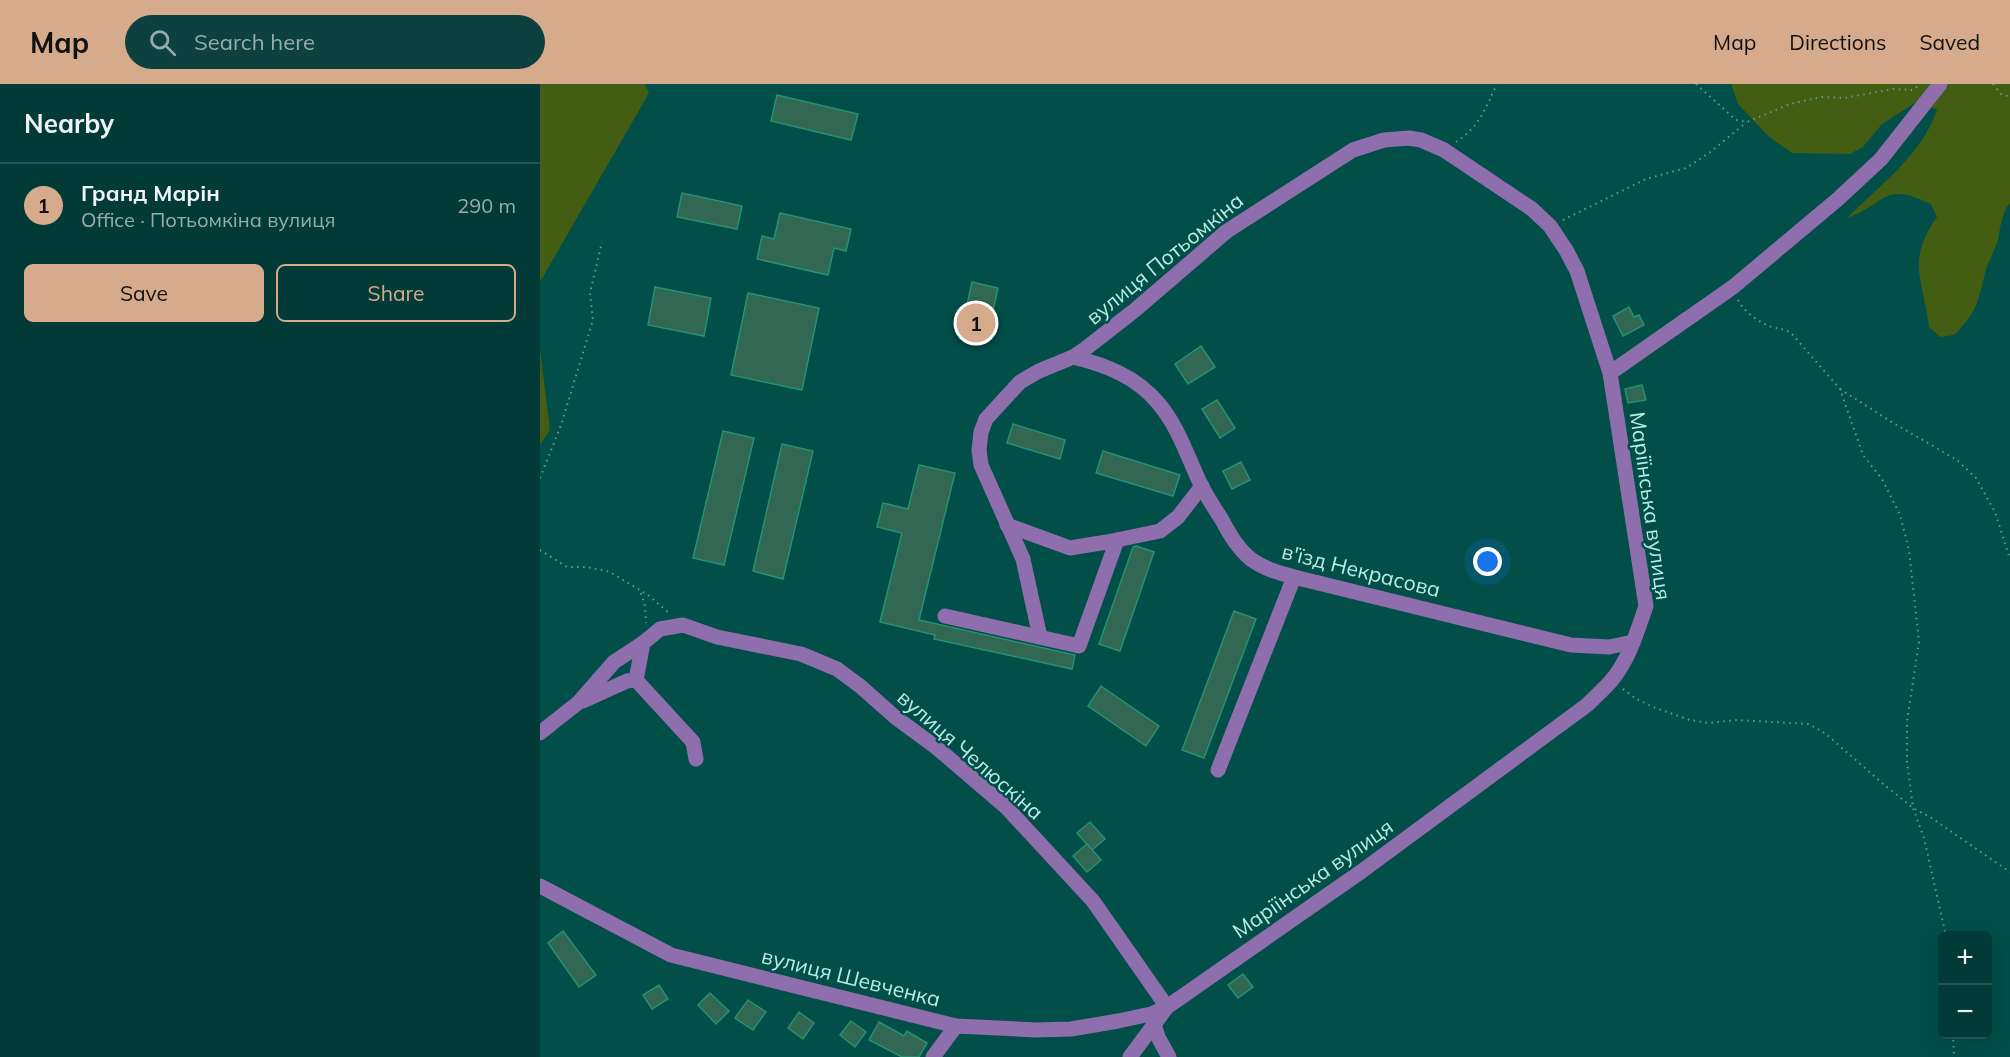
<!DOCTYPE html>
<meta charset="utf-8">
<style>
body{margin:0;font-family:Mulish,sans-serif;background:#0c413f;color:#f1f3f6}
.controls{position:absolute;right:18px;bottom:18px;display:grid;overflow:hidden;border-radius:9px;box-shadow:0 6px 24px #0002}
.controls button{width:54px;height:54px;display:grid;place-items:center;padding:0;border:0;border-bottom:2px solid #235452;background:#023a37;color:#f1f3f6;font:30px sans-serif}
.you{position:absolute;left:948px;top:478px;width:21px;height:21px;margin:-15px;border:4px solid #fff;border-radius:50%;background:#1a73e8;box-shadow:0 0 0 9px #1a73e833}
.badge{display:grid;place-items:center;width:39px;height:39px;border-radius:50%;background:#d6ab8b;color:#111;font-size:20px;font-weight:700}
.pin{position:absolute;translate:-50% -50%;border:3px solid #fff;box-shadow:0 2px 6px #0006}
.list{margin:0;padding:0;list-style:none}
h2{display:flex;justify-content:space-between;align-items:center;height:78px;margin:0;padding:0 24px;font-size:26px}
h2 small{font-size:20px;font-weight:400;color:#96adad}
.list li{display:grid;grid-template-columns:39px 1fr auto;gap:18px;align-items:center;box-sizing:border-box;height:84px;padding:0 24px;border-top:2px solid #235452}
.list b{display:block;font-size:22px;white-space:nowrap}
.list p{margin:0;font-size:20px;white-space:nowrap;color:#96adad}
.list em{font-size:20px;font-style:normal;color:#96adad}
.actions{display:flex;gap:12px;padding:18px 24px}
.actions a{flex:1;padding:14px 0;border:2px solid #d6ab8b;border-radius:9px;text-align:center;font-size:21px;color:#d6ab8b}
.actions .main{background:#d6ab8b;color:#111}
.icon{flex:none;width:33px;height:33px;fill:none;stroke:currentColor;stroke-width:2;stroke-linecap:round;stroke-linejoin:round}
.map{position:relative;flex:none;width:1470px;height:973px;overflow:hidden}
header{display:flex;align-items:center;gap:36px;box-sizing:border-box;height:84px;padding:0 30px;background:#d6ab8b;color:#111}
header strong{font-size:28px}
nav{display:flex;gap:33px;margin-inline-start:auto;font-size:21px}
.search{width:420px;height:54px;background:#0c413f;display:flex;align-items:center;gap:15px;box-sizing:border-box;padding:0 21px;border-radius:33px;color:#96adad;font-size:22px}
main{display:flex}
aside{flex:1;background:#023a37}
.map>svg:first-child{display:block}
.green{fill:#435d13}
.building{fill:#326754;stroke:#259271;stroke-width:1.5}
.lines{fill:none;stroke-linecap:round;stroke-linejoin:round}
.path{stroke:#5a9b95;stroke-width:2;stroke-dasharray:1.5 4.5;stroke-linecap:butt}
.minor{stroke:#8f6ead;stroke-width:15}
.labels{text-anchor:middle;stroke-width:5;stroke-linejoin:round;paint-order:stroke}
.street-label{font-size:21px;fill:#b8ede7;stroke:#024e49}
</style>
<header>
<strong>Map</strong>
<div class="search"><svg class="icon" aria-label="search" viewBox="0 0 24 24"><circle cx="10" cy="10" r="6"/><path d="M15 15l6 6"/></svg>Search here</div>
<nav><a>Map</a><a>Directions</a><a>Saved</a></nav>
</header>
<main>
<aside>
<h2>Nearby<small></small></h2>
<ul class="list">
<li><span class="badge">1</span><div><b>Гранд Марін</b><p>Office · Потьомкіна вулиця</p></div><em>290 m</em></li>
</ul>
<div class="actions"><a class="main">Save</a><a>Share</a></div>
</aside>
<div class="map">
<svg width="1470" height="973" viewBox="0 0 1470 973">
<rect width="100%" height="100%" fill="#024e49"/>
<g class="green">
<path d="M 0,0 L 105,0 L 109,9 L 0,198 Z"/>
<path d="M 1191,0 L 1470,0 L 1470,119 C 1460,131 1461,145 1457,159 C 1454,168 1449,176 1446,185 C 1439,215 1437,229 1414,251 L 1400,253 L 1389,243 C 1383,195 1366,177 1397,133 L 1391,120 C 1343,97 1348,119 1307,134 C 1340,101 1381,72 1397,26 L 1378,17 L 1342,40 L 1323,63 L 1310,70 L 1252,69 L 1228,52 L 1198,20 Z"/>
<path d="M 0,265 L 10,346 L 0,361 Z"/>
</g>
<g class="building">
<path d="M 237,11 L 318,30 L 311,56 L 231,37 Z"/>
<path d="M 142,109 L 202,122 L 197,145 L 137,133 Z"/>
<path d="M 240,129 L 311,145 L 306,167 L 294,164 L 288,191 L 217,175 L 222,152 L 234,155 Z"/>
<path d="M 432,198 L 458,204 L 446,259 L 420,254 Z"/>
<path d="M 115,203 L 171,214 L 164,252 L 108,241 Z"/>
<path d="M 208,209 L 279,224 L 262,306 L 191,291 Z"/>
<path d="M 1089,223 L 1094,233 L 1099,231 L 1104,241 L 1083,252 L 1073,232 Z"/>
<path d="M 661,262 L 675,283 L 648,300 L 635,280 Z"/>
<path d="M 1102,301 L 1106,316 L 1088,319 L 1085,305 Z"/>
<path d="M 677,316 L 695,344 L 680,354 L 662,325 Z"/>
<path d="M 473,340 L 525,356 L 520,375 L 467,359 Z"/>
<path d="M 183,347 L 214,354 L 184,481 L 153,474 Z"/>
<path d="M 242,360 L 273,367 L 243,495 L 213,487 Z"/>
<path d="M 563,367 L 640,391 L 633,412 L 556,389 Z"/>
<path d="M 701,378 L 710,396 L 692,405 L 683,387 Z"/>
<path d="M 379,381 L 415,389 L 379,536 L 535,571 L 532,585 L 394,555 L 395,551 L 340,538 L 362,449 L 337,443 L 343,419 L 368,425 Z"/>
<path d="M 596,462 L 614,468 L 580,567 L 559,560 L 593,463 Z"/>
<path d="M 694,527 L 716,535 L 664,674 L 642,666 Z"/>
<path d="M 561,602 L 619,642 L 606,662 L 548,622 Z"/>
<path d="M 550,738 L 565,755 L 552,766 L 537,749 Z"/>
<path d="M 547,760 L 561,776 L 547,788 L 533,772 Z"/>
<path d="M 23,847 L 56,891 L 39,903 L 8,859 Z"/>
<path d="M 703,890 L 713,903 L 698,914 L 688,901 Z"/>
<path d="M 119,901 L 128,915 L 112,925 L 103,911 Z"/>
<path d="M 170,909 L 189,927 L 176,940 L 158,921 Z"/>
<path d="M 208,916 L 226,928 L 213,946 L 195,934 Z"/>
<path d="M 259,928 L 274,939 L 263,955 L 248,944 Z"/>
<path d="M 311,937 L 326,948 L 315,963 L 300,951 Z"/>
<path d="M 339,938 L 364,952 L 367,947 L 387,959 L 379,973 L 362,973 L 329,956 Z"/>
</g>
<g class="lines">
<g class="path">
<path d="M 1156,0 L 1196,36 L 1207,38 L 1250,20 L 1281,13 L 1304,14 L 1353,5 L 1372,6 L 1380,1"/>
<path d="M 1453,0 L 1461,10 L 1470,13"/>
<path d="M 916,58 C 940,42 945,25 957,0"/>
<path d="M 1023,136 L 1106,95 L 1146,84 L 1169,69 L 1207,38"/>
<path d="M 1198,216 C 1203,227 1221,240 1232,243 C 1240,245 1244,245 1251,249 L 1300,305 L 1323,371 L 1342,395 L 1360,431 L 1369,466 L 1379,558 L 1367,637 L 1367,677 L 1373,724 L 1384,754 L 1406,852"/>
<path d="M 1300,305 L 1350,337 L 1417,376 L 1436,394 L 1455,428 L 1470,475"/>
<path d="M 0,394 L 21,341 L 53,236 L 50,209 L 62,158"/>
<path d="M 0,466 L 27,483 L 47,483 L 70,488 L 108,511 L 129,529"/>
<path d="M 101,509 L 105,522 L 106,539"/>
<path d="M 1083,605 L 1095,614 L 1113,623 L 1150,636 L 1168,639 L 1197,636 L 1269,640 L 1286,650 L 1342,699 L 1373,724 L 1390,733 L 1470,788"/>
<path d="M 1413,950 L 1414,973"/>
</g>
<g class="minor">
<path d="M 533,273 C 566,281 597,293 619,320 C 639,344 648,374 661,401 C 667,413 675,425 682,436 C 690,451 698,465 712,476 C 725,485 739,489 754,493 L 1031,561 L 1069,563 L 1093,558"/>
<path d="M 1070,289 L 1193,203 L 1298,115 L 1341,75 L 1400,0"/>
<path d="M 467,441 L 530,464 L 567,458 L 620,447 L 638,433 L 662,402"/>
<path d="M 405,532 L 539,562 L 577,456"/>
<path d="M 500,553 L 483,475 L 441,381 L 439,366 L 441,348 L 446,335 L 480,298 L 499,287 L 533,273 L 545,265 L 595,226 L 687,147 L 813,66 L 844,56 L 869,54 L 881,56 L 904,66 L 992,125 L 1010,142 L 1026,166 L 1037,187 L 1070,289 L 1106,522 C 1097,548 1089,576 1071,597 C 1064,605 1055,613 1047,621 L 822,787 L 627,923 L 590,973"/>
<path d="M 96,596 L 103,559"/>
<path d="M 43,617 L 87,597 L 96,596 L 153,658 L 156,675"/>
<path d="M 0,649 L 39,618 L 74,578 L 103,559 L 120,545 L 143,541 L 177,553 L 261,570 L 297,585 L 320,602 L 355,633 L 397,664 L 466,723 L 553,817 L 627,923"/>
<path d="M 678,686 L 754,493"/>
<path d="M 0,802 L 131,871 L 416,942 L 496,946 L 531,945 L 578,937 L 611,930 L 627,923"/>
<path d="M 614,940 L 618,953 L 629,973"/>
<path d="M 393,973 L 416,942"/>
</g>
</g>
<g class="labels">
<g class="street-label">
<text transform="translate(625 175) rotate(-39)" y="7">вулиця Потьомкіна</text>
<text transform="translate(1110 422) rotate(82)" y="7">Маріїнська вулиця</text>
<text transform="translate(821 487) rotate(14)" y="7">в'їзд Некрасова</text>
<text transform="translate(430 671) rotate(41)" y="7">вулиця Челюскіна</text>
<text transform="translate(773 795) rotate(-35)" y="7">Маріїнська вулиця</text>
<text transform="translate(311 894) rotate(14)" y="7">вулиця Шевченка</text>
</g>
</g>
</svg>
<div class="controls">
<button>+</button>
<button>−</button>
</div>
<div class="you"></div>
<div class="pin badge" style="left:436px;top:239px">1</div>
</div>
</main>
